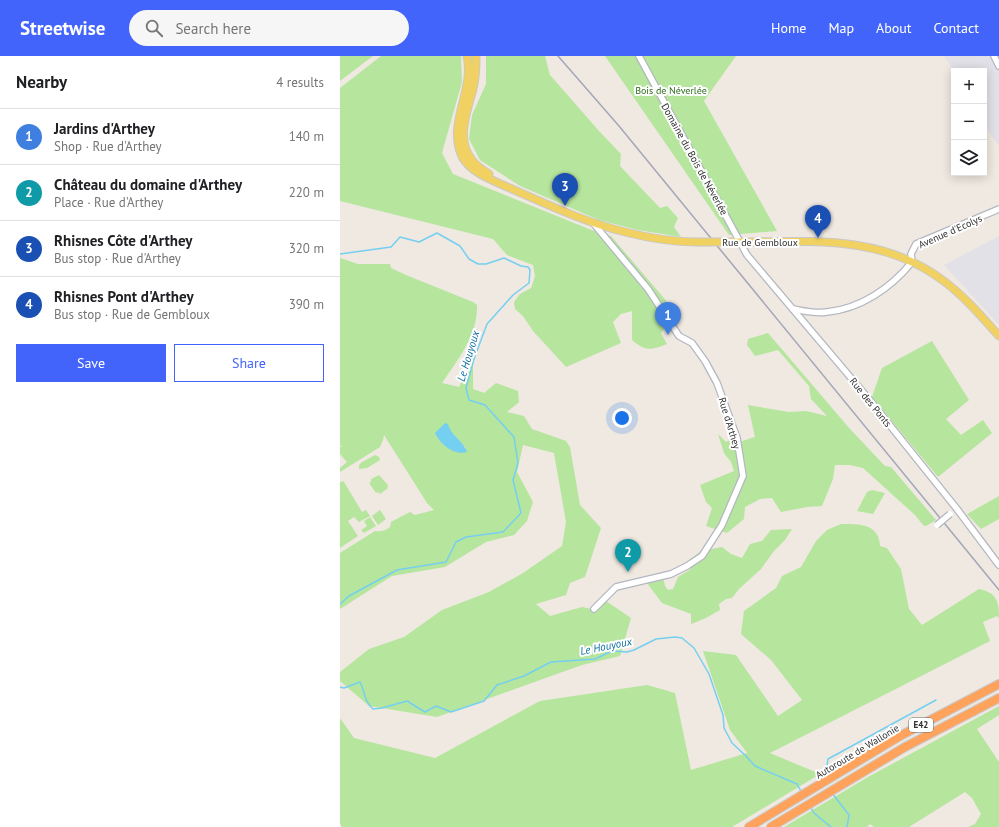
<!DOCTYPE html>
<meta charset="utf-8">
<style>
body{margin:0;font-family:"PT Sans",sans-serif;background:#f6f6f6;color:#202124}
.controls{position:absolute;right:12px;top:12px;display:grid;overflow:hidden;border-radius:0px;box-shadow:0 2px 10px #0003}
.controls button{width:36px;height:36px;display:grid;place-items:center;padding:0;border:0;border-bottom:1px solid #e0e0e0;background:#fff;color:#202124;font:20px sans-serif}
.you{position:absolute;left:282px;top:362px;width:14px;height:14px;margin:-10px;border:3px solid #fff;border-radius:50%;background:#1a73e8;box-shadow:0 0 0 6px #1a73e833}
.badge{display:grid;place-items:center;width:26px;height:26px;border-radius:50%;background:#4264fb;color:#fff;font-size:13px;font-weight:700}
.pin{position:absolute;translate:-50% -33px;filter:drop-shadow(0 1px 2px #0008)}
.pin::after{content:'';position:absolute;top:21px;width:14px;height:12px;background:inherit;clip-path:polygon(0 0,100% 0,50% 100%)}
.list{margin:0;padding:0;list-style:none}
h2{display:flex;justify-content:space-between;align-items:center;height:52px;margin:0;padding:0 16px;font-size:17px}
h2 small{font-size:13px;font-weight:400;color:#757577}
.list li{display:grid;grid-template-columns:26px 1fr auto;gap:12px;align-items:center;box-sizing:border-box;height:56px;padding:0 16px;border-top:1px solid #e0e0e0}
.list b{display:block;font-size:15px;white-space:nowrap}
.list p{margin:0;font-size:13px;white-space:nowrap;color:#757577}
.list em{font-size:13px;font-style:normal;color:#757577}
.actions{display:flex;gap:8px;padding:12px 16px}
.actions a{flex:1;padding:9px 0;border:1px solid #4264fb;border-radius:0px;text-align:center;font-size:14px;color:#4264fb}
.actions .main{background:#4264fb;color:#fff}
.icon{flex:none;width:22px;height:22px;fill:none;stroke:currentColor;stroke-width:2;stroke-linecap:round;stroke-linejoin:round}
.map{position:relative;flex:none;width:659px;height:771px;overflow:hidden}
header{display:flex;align-items:center;gap:24px;box-sizing:border-box;height:56px;padding:0 20px;background:#4264fb;color:#fff}
header strong{font-size:19px}
nav{display:flex;gap:22px;margin-inline-start:auto;font-size:14px}
.search{width:280px;height:36px;background:#f6f6f6;display:flex;align-items:center;gap:10px;box-sizing:border-box;padding:0 14px;border-radius:22px;color:#757577;font-size:15px}
main{display:flex}
aside{flex:1;background:#fff}
.map>svg:first-child{display:block}
.industrial{fill:#e3e1e8}
.green{fill:#b6e59e;fill-rule:evenodd}
.water{fill:#75cff0}
.lines{fill:none;stroke-linecap:round;stroke-linejoin:round}
.stream{stroke:#75cff0;stroke-width:1.5}
.minor-casing{stroke:#b4b7c1;stroke-width:8}
.major-casing{stroke:#c9c9c9;stroke-width:9}
.highway-casing{stroke:#c9c9c9;stroke-width:10}
.minor{stroke:#fff;stroke-width:5.5}
.major{stroke:#f2d163;stroke-width:7}
.highway{stroke:#ffa35c;stroke-width:8}
.rail{stroke:#a3a6b8;stroke-width:1.5}
.minor-bridge-casing{stroke:#b4b7c1;stroke-width:8;stroke-linecap:butt}
.major-bridge-casing{stroke:#c9c9c9;stroke-width:9;stroke-linecap:butt}
.minor-bridge{stroke:#fff;stroke-width:5.5}
.major-bridge{stroke:#f2d163;stroke-width:7}
.labels{text-anchor:middle;stroke-width:4;stroke-linejoin:round;paint-order:stroke}
.shield{fill:#fff;stroke:#6d6d6d;stroke-width:1}
.shield-label{font-size:9px;font-weight:bold;fill:#2e2e2e}
.park-label{font-size:10px;fill:#2c6e1b;stroke:#fff}
.street-label{font-size:10px;fill:#2e2e2e;stroke:#fff}
.water-label{font-size:11px;font-style:italic;fill:#0d6fa3;stroke:#fff}
</style>
<header>
<strong>Streetwise</strong>
<div class="search"><svg class="icon" aria-label="search" viewBox="0 0 24 24"><circle cx="10" cy="10" r="6"/><path d="M15 15l6 6"/></svg>Search here</div>
<nav><a>Home</a><a>Map</a><a>About</a><a>Contact</a></nav>
</header>
<main>
<aside>
<h2>Nearby<small>4 results</small></h2>
<ul class="list">
<li><span class="badge" style="background:#3f7fe0">1</span><div><b>Jardins d'Arthey</b><p>Shop · Rue d'Arthey</p></div><em>140 m</em></li>
<li><span class="badge" style="background:#0f9aa8">2</span><div><b>Château du domaine d'Arthey</b><p>Place · Rue d'Arthey</p></div><em>220 m</em></li>
<li><span class="badge" style="background:#1a4fb4">3</span><div><b>Rhisnes Côte d'Arthey</b><p>Bus stop · Rue d'Arthey</p></div><em>320 m</em></li>
<li><span class="badge" style="background:#1a4fb4">4</span><div><b>Rhisnes Pont d'Arthey</b><p>Bus stop · Rue de Gembloux</p></div><em>390 m</em></li>
</ul>
<div class="actions"><a class="main">Save</a><a>Share</a></div>
</aside>
<div class="map">
<svg width="659" height="771" viewBox="0 0 659 771">
<rect width="100%" height="100%" fill="#efe9e1"/>
<g class="industrial">
<path d="M 604,0 L 659,0 L 659,90 L 644,70 L 644,15 L 614,15 Z"/>
<path d="M 659,180 L 659,269 L 604,209 Z"/>
</g>
<g class="green">
<path d="M 0,0 L 33,0 L 0,25 Z"/>
<path d="M 41,0 L 121,0 L 122,26 L 102,97 L 113,118 L 254,175 L 271,180 L 328,247 L 332,262 L 321,277 L 327,288 C 311,294 306,296 292,284 L 292,255 L 281,258 L 273,266 L 281,287 L 226,311 L 193,275 L 183,260 L 175,253 L 174,246 L 180,238 L 191,232 L 195,220 L 193,209 L 167,199 L 153,183 L 0,145 L 0,32 Z"/>
<path d="M 146,0 L 205,0 L 210,19 L 259,75 L 281,98 L 280,110 L 320,152 L 327,150 L 338,162 L 334,171 L 341,181 L 298,174 L 259,164 L 180,130 L 140,104 L 129,83 L 132,59 L 146,28 Z"/>
<path d="M 265,0 L 396,0 L 364,45 L 437,175 L 389,179 Z"/>
<path d="M 0,202 L 18,208 L 50,208 L 51,212 L 66,219 L 133,246 L 137,249 C 138,279 118,303 102,327 L 119,331 L 133,300 L 133,333 L 144,337 L 156,327 L 178,335 L 179,346 L 167,356 L 184,360 L 192,373 L 226,385 L 230,391 L 240,449 L 261,472 L 245,521 L 230,527 L 226,539 L 196,548 L 210,560 L 242,551 L 256,554 L 266,545 L 291,562 L 280,600 L 242,609 L 97,661 L 29,650 L 0,625 L 0,616 L 29,593 L 64,581 L 102,554 L 149,536 L 183,517 L 222,490 L 226,466 L 214,397 L 183,389 L 177,416 L 193,446 L 187,465 L 174,479 L 146,486 L 105,511 L 52,520 L 0,553 L 0,497 L 35,475 C 41,476 45,475 50,471 L 51,466 L 70,456 L 75,459 L 94,454 L 87,447 L 44,379 L 43,384 L 40,391 L 0,416 L 0,412 L 7,406 L 0,398 L 0,391 L 2,391 L 0,389 ZM 109,373 L 126,392 L 103,389 Z"/>
<path d="M 428,277 L 510,373 L 545,410 L 551,411 L 596,464 L 586,470 L 583,469 L 575,459 L 523,412 L 510,409 L 495,409 L 493,423 L 482,450 L 467,451 L 441,456 L 432,442 L 420,443 L 405,451 L 404,463 L 387,477 L 366,470 L 372,452 L 366,446 L 360,429 L 394,415 L 391,406 L 384,397 L 378,378 L 386,386 L 389,384 L 396,387 L 415,381 L 408,349 L 449,356 L 466,355 L 487,360 L 471,343 L 469,330 L 438,294 L 415,300 L 407,289 L 408,283 Z"/>
<path d="M 592,285 L 629,344 L 606,363 L 621,379 L 643,364 L 652,377 L 598,421 L 532,341 L 542,312 Z"/>
<path d="M 35,399 L 39,401 L 40,404 L 27,412 L 19,413 L 19,409 L 22,406 Z"/>
<path d="M 39,419 L 48,429 L 47,433 L 40,438 L 38,436 L 36,437 L 29,427 L 31,426 L 31,423 Z"/>
<path d="M 2,425 L 4,426 L 22,456 L 26,454 L 30,460 L 19,466 L 14,461 L 8,465 L 18,480 L 0,492 L 0,427 Z"/>
<path d="M 532,434 L 545,437 L 533,458 L 517,455 L 527,436 Z"/>
<path d="M 659,440 L 659,463 L 641,473 L 627,458 Z"/>
<path d="M 40,454 L 46,463 L 38,469 L 32,460 Z"/>
<path d="M 30,461 L 36,470 L 24,477 L 21,474 L 27,470 L 24,465 Z"/>
<path d="M 501,468 C 518,468 539,467 540,490 L 547,492 L 561,513 L 569,553 L 582,569 L 639,533 C 657,537 659,545 659,562 L 657,560 L 643,566 L 650,585 L 430,697 L 480,718 L 392,771 L 2,771 L 0,767 L 0,662 L 14,682 L 95,702 L 200,645 L 307,629 L 335,637 L 351,714 L 407,697 L 390,674 L 363,595 L 396,599 L 438,660 L 462,644 L 431,604 L 401,578 L 404,555 L 436,532 L 442,520 L 461,511 L 476,485 L 487,474 Z"/>
<path d="M 452,473 L 445,484 L 434,495 L 421,513 L 399,533 L 392,542 L 386,543 L 379,548 L 380,554 L 366,562 L 351,568 L 351,558 L 322,547 L 307,527 L 313,519 L 322,516 L 325,530 L 328,534 L 333,533 L 338,521 L 351,513 L 349,504 L 361,495 L 382,491 L 391,498 L 402,502 L 410,488 L 422,485 L 431,474 Z"/>
<path d="M 659,650 L 659,659 L 637,673 L 659,706 L 659,771 L 628,771 L 635,768 L 641,758 L 632,742 L 625,736 L 569,771 L 534,771 L 530,768 L 527,771 L 444,771 L 528,721 Z"/>
</g>
<path class="water" d="M 105,367 L 108,368 C 111,380 124,385 127,396 C 114,400 100,388 95,377 Z"/>
<g class="lines">
<g class="stream">
<path d="M 0,198 L 51,191 L 60,181 L 79,186 L 97,177 L 120,190 L 129,203 L 138,208 L 146,208 L 164,202 L 181,210 L 188,211 L 190,214 L 189,227 L 173,239 L 147,268 L 134,303 L 126,332 L 129,344 L 145,349 L 174,381 L 178,407 L 173,424 L 181,457 L 163,476 L 126,481 L 116,486 L 106,506 L 57,514 L 9,540 L 0,548"/>
<path d="M 0,631 L 4,632 L 20,626 C 25,636 24,645 33,653 L 42,652 L 67,645 L 85,656 L 96,650 L 111,656 L 144,645 L 157,629 L 184,620 L 211,606 L 255,603 L 272,595 L 287,596 L 294,594 L 316,583 L 335,581 L 342,582 L 354,592 L 369,618 L 383,659 L 384,672 L 392,687 L 406,700 L 415,710 L 457,728 L 462,737"/>
<path d="M 485,722 L 488,703 L 596,644"/>
<path d="M 492,737 L 509,759 L 507,771"/>
<path d="M 470,750 L 474,757 L 491,771"/>
</g>
<g class="minor-casing">
<g id="minor">
<path d="M 299,0 L 407,199 L 528,342 L 617,453 L 659,509"/>
<path d="M 654,0 L 659,10"/>
<path d="M 453,253 C 464,255 476,258 487,256 C 520,253 551,232 572,206 L 571,198 L 576,188 L 659,153"/>
<path d="M 254,553 L 276,531 L 331,518 L 347,510 L 362,500 L 382,469 L 403,420 L 397,382 L 377,327 L 365,305 L 352,287 L 339,280 L 308,233 L 254,168"/>
</g>
</g>
<g class="major-casing">
<g id="major">
<path d="M 127,0 C 135,33 108,66 121,98 C 123,104 129,110 134,114 C 148,124 166,130 181,137 C 215,152 248,167 285,176 C 309,182 333,186 357,186"/>
<path d="M 136,0 C 136,9 136,18 134,28 C 129,52 114,82 132,104 C 136,110 143,114 149,118"/>
<path d="M 392,186 C 467,186 542,177 605,226 C 626,242 642,261 659,280"/>
</g>
</g>
<g class="highway-casing">
<g id="highway">
<path d="M 409,771 L 560,680 L 659,628"/>
<path d="M 431,771 L 565,691 L 659,642"/>
</g>
</g>
<use href="#minor" class="minor"/>
<use href="#major" class="major"/>
<use href="#highway" class="highway"/>
<path class="rail" d="M 218,0 L 279,70 L 659,534"/>
<g class="minor-bridge-casing">
<path id="minor-bridge" d="M 597,469 L 610,458"/>
</g>
<g class="major-bridge-casing">
<path id="major-bridge" d="M 357,186 L 392,186"/>
</g>
<use href="#minor-bridge" class="minor-bridge"/>
<use href="#major-bridge" class="major-bridge"/>
</g>
<g class="labels">
<rect class="shield" x="569" y="662" width="24" height="14" rx="3"/>
<g class="shield-label">
<text x="581" y="672">E42</text>
</g>
<g class="park-label">
<text x="331" y="38">Bois de Néverlée</text>
</g>
<g class="street-label">
<text transform="translate(355 103) rotate(61)" y="4">Domaine du Bois de Néverlée</text>
<text transform="translate(610 175) rotate(-24)" y="4">Avenue d'Ecolys</text>
<text x="420" y="190">Rue de Gembloux</text>
<text transform="translate(531 346) rotate(51)" y="4">Rue des Ponts</text>
<text transform="translate(390 367) rotate(73)" y="4">Rue d'Arthey</text>
<text transform="translate(517 695) rotate(-31)" y="4">Autoroute de Wallonie</text>
</g>
<g class="water-label">
<text transform="translate(128 300) rotate(-73)" y="4">Le Houyoux</text>
<text transform="translate(266 590) rotate(-11)" y="4">Le Houyoux</text>
</g>
</g>
</svg>
<div class="controls">
<button>+</button>
<button>−</button>
<button><svg class="icon" aria-label="layers" viewBox="0 0 24 24"><path d="M12 4l9 5-9 5-9-5zM3 14l9 5 9-5"/></svg></button>
</div>
<div class="you"></div>
<div class="pin badge" style="left:328px;top:279px;background:#3f7fe0">1</div>
<div class="pin badge" style="left:288px;top:516px;background:#0f9aa8">2</div>
<div class="pin badge" style="left:225px;top:150px;background:#1a4fb4">3</div>
<div class="pin badge" style="left:478px;top:182px;background:#1a4fb4">4</div>
</div>
</main>
